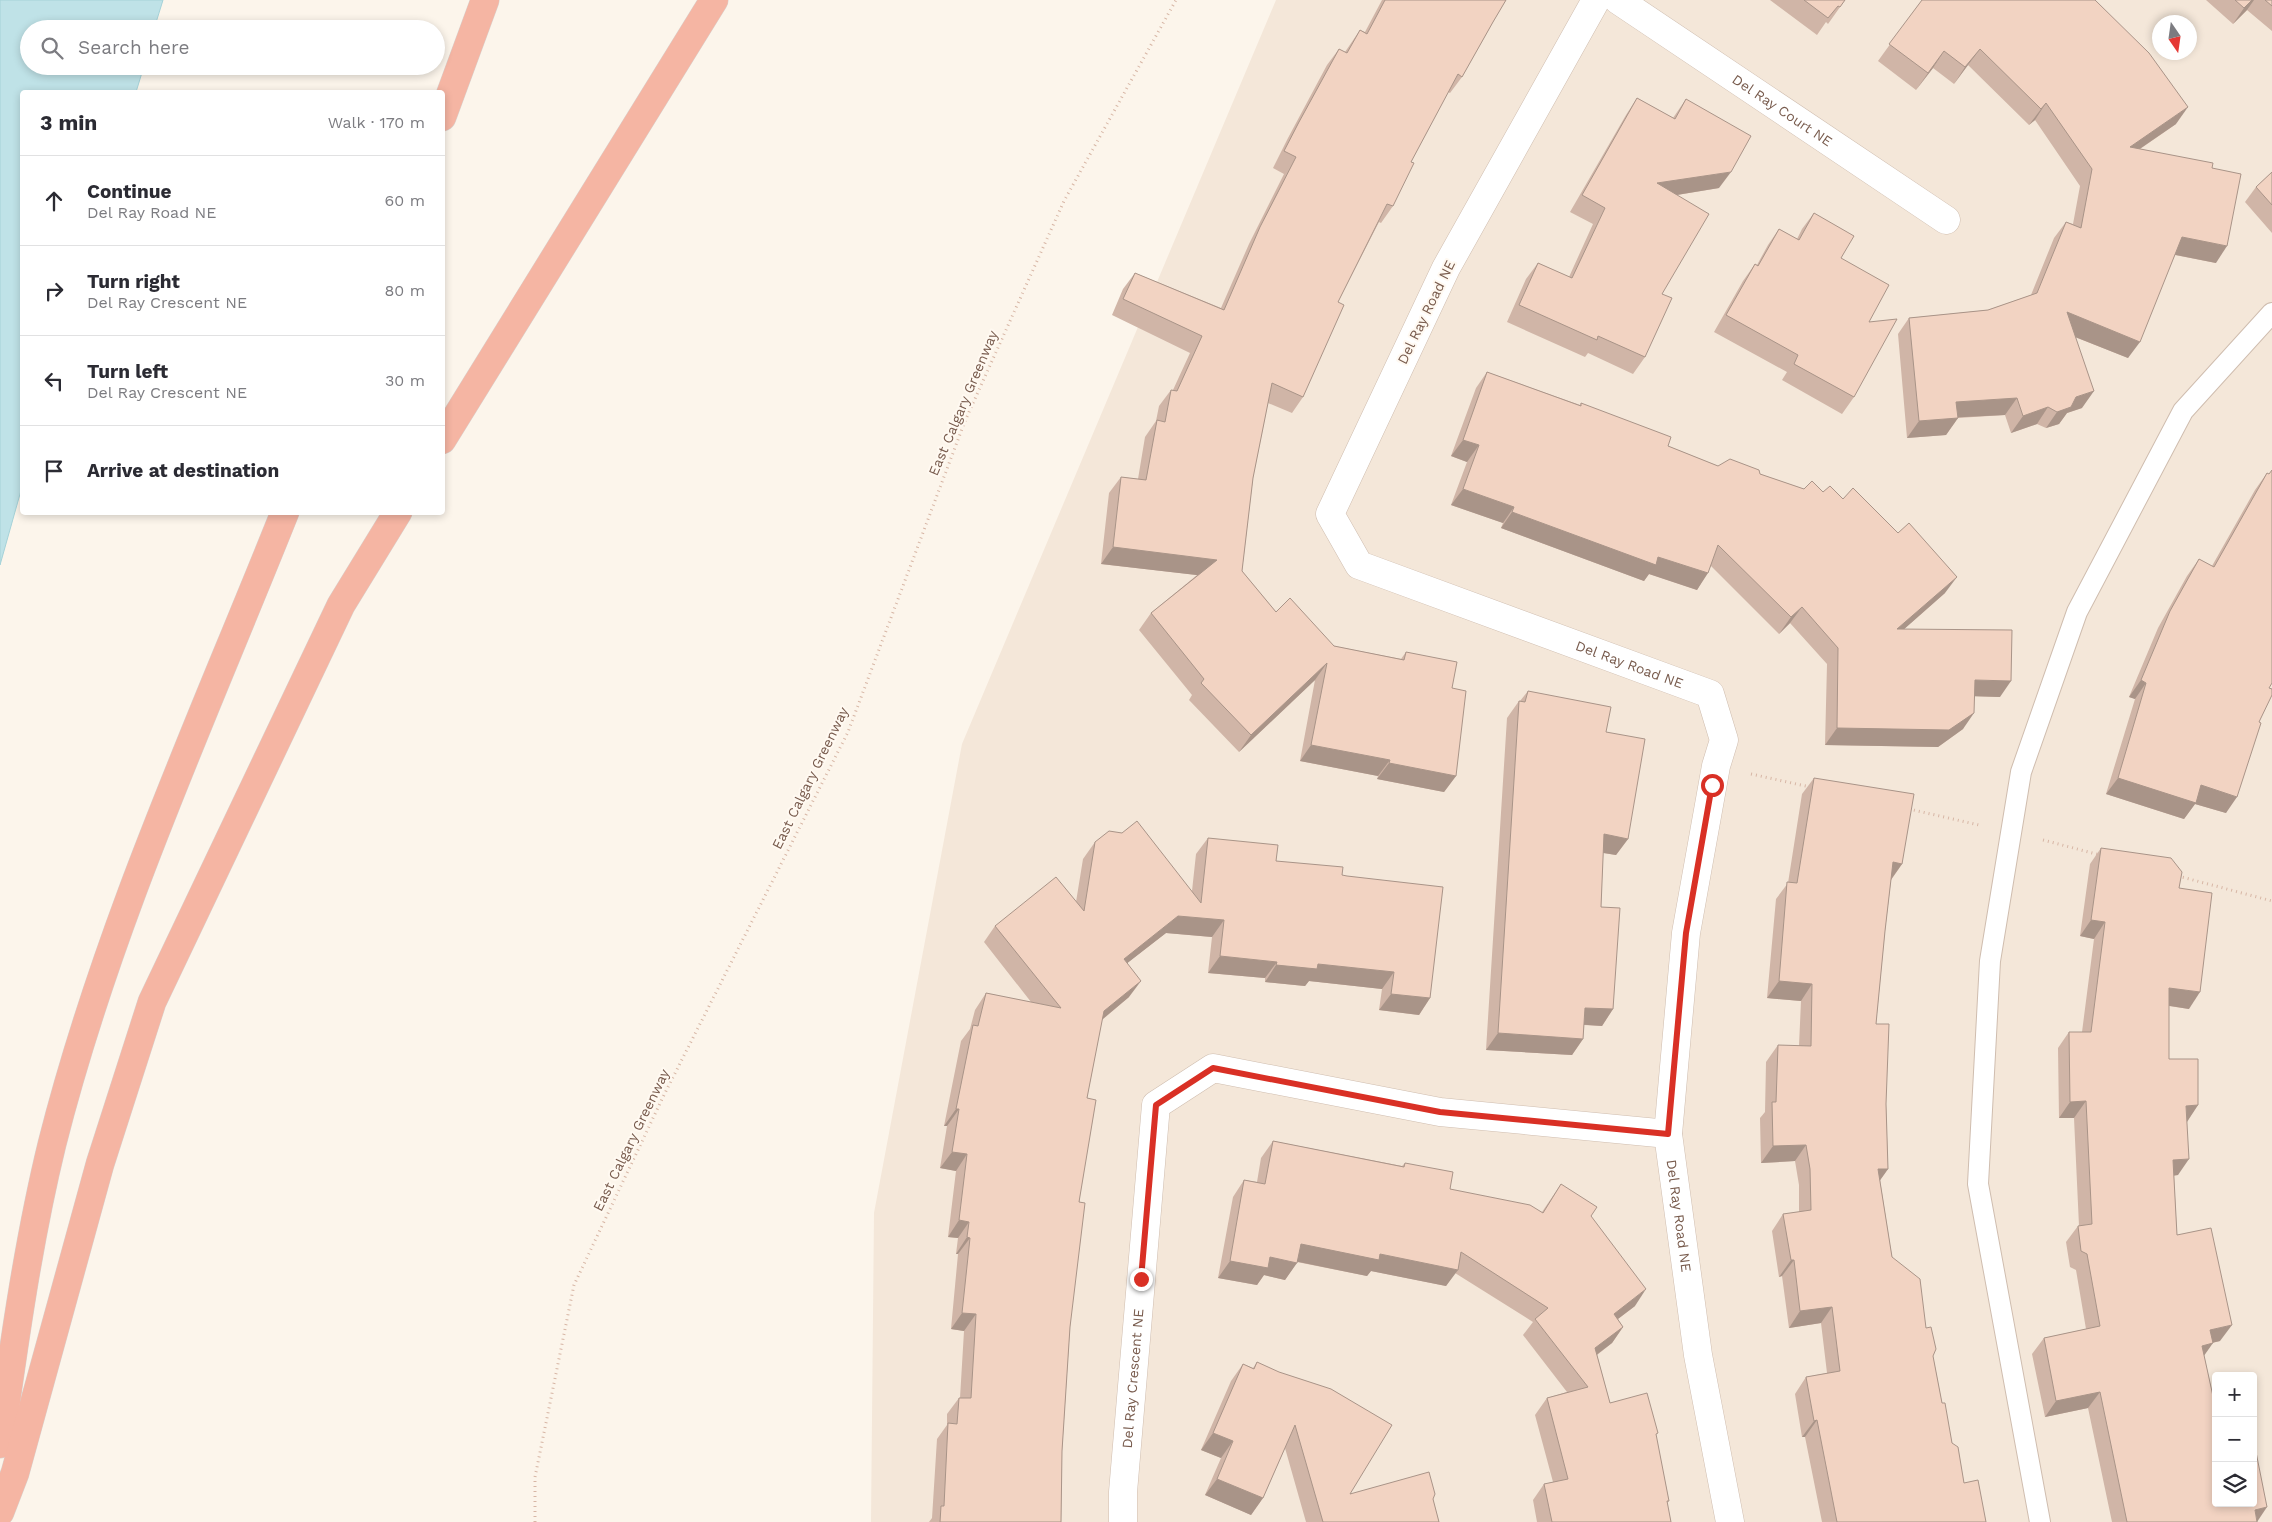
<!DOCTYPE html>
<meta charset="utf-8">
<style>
body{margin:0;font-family:"Work Sans",sans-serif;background:#f2f2f3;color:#2b2b33}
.controls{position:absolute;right:15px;bottom:15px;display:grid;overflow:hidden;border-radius:5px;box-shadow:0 2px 8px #0003}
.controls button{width:45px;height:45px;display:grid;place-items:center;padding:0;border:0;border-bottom:1px solid #e1e1e2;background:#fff;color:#2b2b33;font:25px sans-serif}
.compass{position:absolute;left:2152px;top:15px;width:45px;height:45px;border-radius:50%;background:#fff;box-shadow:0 2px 8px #0003;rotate:167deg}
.stop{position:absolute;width:15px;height:15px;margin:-11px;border:4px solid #d93025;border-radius:50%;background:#fff}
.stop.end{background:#d93025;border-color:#fff;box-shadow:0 1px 5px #0008}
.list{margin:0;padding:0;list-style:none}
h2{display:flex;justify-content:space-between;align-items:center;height:65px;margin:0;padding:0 20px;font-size:21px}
h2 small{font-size:16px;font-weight:400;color:#7c7c81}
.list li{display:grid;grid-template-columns:32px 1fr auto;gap:15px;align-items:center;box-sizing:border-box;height:90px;padding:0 20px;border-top:1px solid #e1e1e2}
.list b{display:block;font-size:19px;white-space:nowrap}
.list p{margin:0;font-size:16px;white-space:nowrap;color:#7c7c81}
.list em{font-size:16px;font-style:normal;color:#7c7c81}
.icon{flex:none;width:28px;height:28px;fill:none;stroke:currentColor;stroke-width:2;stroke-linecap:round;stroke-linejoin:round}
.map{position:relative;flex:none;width:2272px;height:1522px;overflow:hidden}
.search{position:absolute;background:#fff;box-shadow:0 2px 8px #0003;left:20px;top:20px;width:425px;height:55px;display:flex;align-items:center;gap:12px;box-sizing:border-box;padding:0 18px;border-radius:28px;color:#7c7c81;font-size:19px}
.panel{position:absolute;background:#fff;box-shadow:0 2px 8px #0003;left:20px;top:90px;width:425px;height:425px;border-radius:5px}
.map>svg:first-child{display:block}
.residential{fill:#f4e7d9;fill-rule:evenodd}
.water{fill:#bfe2e7;stroke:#a5d2d8}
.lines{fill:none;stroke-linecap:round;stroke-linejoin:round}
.lane-casing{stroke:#cfbdaf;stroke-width:22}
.street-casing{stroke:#cfbdaf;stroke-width:29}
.highway-casing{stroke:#d9d1cd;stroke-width:29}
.path{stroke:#d7b6a5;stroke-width:3;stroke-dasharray:1 4;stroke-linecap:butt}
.lane{stroke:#fff;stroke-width:20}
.street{stroke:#fff;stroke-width:28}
.highway{stroke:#f5b5a3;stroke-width:28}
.wall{fill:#d0b5a7}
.shaded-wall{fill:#a99488}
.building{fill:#f2d3c2;stroke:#a99488}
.route{stroke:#d93025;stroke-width:6}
.labels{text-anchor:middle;stroke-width:4;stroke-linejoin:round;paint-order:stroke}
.street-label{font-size:14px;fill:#785b4d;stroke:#fff9f1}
</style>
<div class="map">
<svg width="2272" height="1522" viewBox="0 0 2272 1522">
<rect width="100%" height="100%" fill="#fcf5eb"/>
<path class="residential" d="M 1276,0 L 2272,0 L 2272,1522 L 871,1522 L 874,1213 L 962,744 ZM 2160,22 L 2190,22 L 2190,52 L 2160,52 ZM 2216,1376 L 2253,1376 L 2253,1503 L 2216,1503 Z"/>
<path class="water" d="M 0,0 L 163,0 L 154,29 L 29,29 L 29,66 L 144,66 L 136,92 L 22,92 L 22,487 L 0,565 Z"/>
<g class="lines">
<g class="lane-casing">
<path id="lane" d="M 2040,1522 L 1978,1184 L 1990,961 L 2021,772 L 2077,612 L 2183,411 L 2272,313"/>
</g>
<g class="street-casing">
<g id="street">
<path id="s1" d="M 1596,0 L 1446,268 L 1330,514 L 1359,565 L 1710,694 L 1724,740 L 1716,766 L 1686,933 L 1668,1134 L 1698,1355 L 1730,1522"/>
<path id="s2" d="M 1618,0 L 1946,220"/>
<path id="s3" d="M 1123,1522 L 1123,1492 L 1156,1105 L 1213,1068 L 1440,1112 L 1668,1134"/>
</g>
</g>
<g class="highway-casing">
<g id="highway">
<path d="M 442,117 L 485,0"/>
<path d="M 442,440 L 714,0"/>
<path d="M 0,1444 C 14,1344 28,1242 52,1144 C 107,926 202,720 285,512"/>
<path d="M 0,1512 L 15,1473 L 100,1164 L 152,1002 L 341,605 L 398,512"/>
</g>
</g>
<g class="path">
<path d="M 1751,774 L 1810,787"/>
<path d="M 1909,809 L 1979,825"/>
<path d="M 2043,840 L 2100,855"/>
<path d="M 2178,876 L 2272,901"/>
<path d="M 535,1522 L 535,1477 L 574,1285 L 664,1095 L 848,732 L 965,421 L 1064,201 L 1176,0"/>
</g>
<use href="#lane" class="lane"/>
<use href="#street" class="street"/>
<use href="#highway" class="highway"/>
</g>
<g class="wall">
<path d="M 1382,0 L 1506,0 L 1493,22 L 1462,77 L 1450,93 L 1448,92 L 1411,162 L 1393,206 L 1381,223 L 1379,222 L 1338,302 L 1303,397 L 1292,413 L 1268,403 L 1253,478 L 1242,571 L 1276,612 L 1334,646 L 1401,659 L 1406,652 L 1452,688 L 1456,776 L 1444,792 L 1377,779 L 1378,776 L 1300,761 L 1315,680 L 1239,752 L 1189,700 L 1192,695 L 1139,630 L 1151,613 L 1197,575 L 1101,564 L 1109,493 L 1121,477 L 1138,479 L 1145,437 L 1156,421 L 1159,406 L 1171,390 L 1173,390 L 1190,353 L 1112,315 L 1123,289 L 1135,273 L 1221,308 L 1249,244 L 1284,174 L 1273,168 L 1288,138 L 1327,65 L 1339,49 L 1345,52 L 1360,30 L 1365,32 Z"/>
<path d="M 1770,0 L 1845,0 L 1828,24 L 1826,22 L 1817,35 Z"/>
<path d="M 1922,0 L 2176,124 L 2140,149 L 2212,168 L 2216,263 L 2175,255 L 2128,358 L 2075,337 L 2082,408 L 2067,413 L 2059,424 L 2046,428 L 2037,424 L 2011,433 L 2005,415 L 1958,418 L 1946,435 L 1907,438 L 1898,334 L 1909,318 L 1988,310 L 2031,295 L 2054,238 L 2066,222 L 2073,224 L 2080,186 L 2035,120 L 2029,125 L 1968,65 L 1954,84 L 1933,68 L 1916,90 L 1878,61 Z"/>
<path d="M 2206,0 L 2272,0 L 2272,31 L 2247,10 L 2233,24 Z"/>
<path d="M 1637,98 L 1673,118 L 1686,99 L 1719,188 L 1677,195 L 1662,294 L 1645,357 L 1633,374 L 1588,353 L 1585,357 L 1507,322 L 1526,279 L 1538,263 L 1569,277 L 1593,224 L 1570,212 L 1626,115 Z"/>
<path d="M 2272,172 L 2272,233 L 2245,202 L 2256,187 Z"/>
<path d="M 1814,213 L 1841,258 L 1869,322 L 1854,397 L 1842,414 L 1782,380 L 1787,372 L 1714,332 L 1743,281 L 1755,264 L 1757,265 L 1768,245 L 1779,229 L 1797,239 L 1802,229 Z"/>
<path d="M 1487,372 L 1580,405 L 1581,403 L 1668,446 L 1718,466 L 1760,474 L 1804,489 L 1823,492 L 1843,499 L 1945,593 L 1904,629 L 2000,697 L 1975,696 L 1963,729 L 1938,747 L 1825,745 L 1827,664 L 1790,623 L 1779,634 L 1711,566 L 1697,590 L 1649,574 L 1644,581 L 1501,528 L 1503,523 L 1451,505 L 1467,462 L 1451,456 L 1476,388 Z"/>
<path d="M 2267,473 L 2269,688 L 2259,722 L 2226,813 L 2195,804 L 2184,819 L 2106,794 L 2135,699 L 2129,697 L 2158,628 L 2187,576 L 2199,559 L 2212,566 L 2255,490 Z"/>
<path d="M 1528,691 L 1606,732 L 1628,839 L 1616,855 L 1603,853 L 1601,907 L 1613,1009 L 1602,1026 L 1584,1025 L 1583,1039 L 1572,1055 L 1486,1050 L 1507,718 L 1519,701 L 1520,701 Z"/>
<path d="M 1814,778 L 1902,864 L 1891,880 L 1885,931 L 1876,1024 L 1886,1104 L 1888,1169 L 1880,1180 L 1892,1257 L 1926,1328 L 1933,1356 L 1942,1403 L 1952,1443 L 1964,1483 L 1986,1522 L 1822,1522 L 1805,1437 L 1802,1437 L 1795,1394 L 1806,1377 L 1827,1373 L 1821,1323 L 1789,1328 L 1782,1276 L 1779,1277 L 1772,1231 L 1783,1214 L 1799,1212 L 1799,1185 L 1795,1161 L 1761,1163 L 1760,1118 L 1765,1112 L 1766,1062 L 1778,1045 L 1799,1046 L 1801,1001 L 1767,998 L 1776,899 L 1788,883 L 1802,794 Z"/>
<path d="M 1208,838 L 1276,861 L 1342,875 L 1430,998 L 1419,1015 L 1379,1010 L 1382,989 L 1309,981 L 1305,986 L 1265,982 L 1265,978 L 1208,973 L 1212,937 L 1166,933 L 1127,963 L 1129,997 L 1102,1020 L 1087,1098 L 1070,1327 L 1062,1451 L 1061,1522 L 929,1522 L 932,1518 L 937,1439 L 947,1425 L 947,1414 L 959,1398 L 960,1398 L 964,1331 L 951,1329 L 958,1254 L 956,1254 L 958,1238 L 948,1237 L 956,1171 L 940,1168 L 947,1126 L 944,1126 L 961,1041 L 970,1029 L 975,1010 L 986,993 L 1031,1002 L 984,942 L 995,926 L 1076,902 L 1083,859 L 1095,842 L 1192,891 L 1196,854 Z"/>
<path d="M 2101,848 L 2179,888 L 2189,1009 L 2169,1006 L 2169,1059 L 2198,1105 L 2187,1121 L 2178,1175 L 2174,1176 L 2177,1235 L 2220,1341 L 2212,1343 L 2204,1355 L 2216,1410 L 2257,1522 L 2112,1522 L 2088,1408 L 2045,1417 L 2032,1354 L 2044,1338 L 2086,1329 L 2076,1270 L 2070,1267 L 2066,1242 L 2078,1226 L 2079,1226 L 2074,1118 L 2059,1118 L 2058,1048 L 2069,1032 L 2082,1032 L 2094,939 L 2080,936 L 2090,864 Z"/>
<path d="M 1273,1141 L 1402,1166 L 1405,1163 L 1450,1189 L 1542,1212 L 1561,1184 L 1591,1216 L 1635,1306 L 1618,1319 L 1623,1327 L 1612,1343 L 1597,1355 L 1610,1403 L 1656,1436 L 1669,1501 L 1667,1503 L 1671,1522 L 1537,1522 L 1533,1500 L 1544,1484 L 1553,1482 L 1535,1415 L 1547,1398 L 1567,1392 L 1523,1335 L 1533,1322 L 1455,1273 L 1446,1286 L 1371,1271 L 1367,1276 L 1297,1262 L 1285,1280 L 1264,1275 L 1257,1285 L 1218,1278 L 1233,1197 L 1244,1180 L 1257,1182 L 1261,1158 Z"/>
<path d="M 1257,1362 L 1350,1494 L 1433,1499 L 1439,1522 L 1306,1522 L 1285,1448 L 1263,1498 L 1251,1515 L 1205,1495 L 1221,1458 L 1201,1450 L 1231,1381 L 1243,1364 L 1253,1368 Z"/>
</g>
<g class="shaded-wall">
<path d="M 2252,0 L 2254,0 L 2247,10 L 2233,24 L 2244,8 Z"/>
<path d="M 1980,49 L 1968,65 L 1954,84 L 1965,67 Z"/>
<path d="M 1944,51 L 1933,68 L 1916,90 L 1928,73 Z"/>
<path d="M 2046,103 L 2035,120 L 2029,125 L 2041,109 Z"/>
<path d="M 2188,107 L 2176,124 L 2119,163 L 2130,147 Z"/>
<path d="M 1731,172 L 1719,188 L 1646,200 L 1657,183 Z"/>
<path d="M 2182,237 L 2227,246 L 2216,263 L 2171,254 Z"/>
<path d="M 2067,312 L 2140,342 L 2128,358 L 2055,329 Z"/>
<path d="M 2094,391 L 2082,408 L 2067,413 L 2059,424 L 2046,428 L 2057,412 L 2076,397 Z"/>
<path d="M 2017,398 L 2005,415 L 1944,418 L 1956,402 Z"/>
<path d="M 2048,407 L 2037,424 L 2011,433 L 2023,416 Z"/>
<path d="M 1958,418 L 1946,435 L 1907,438 L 1919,421 Z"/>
<path d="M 1463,440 L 1479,445 L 1467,462 L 1451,456 Z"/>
<path d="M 1463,489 L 1514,507 L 1503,523 L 1451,505 Z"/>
<path d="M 1512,512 L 1658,557 L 1708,573 L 1697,590 L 1649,574 L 1644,581 L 1501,528 Z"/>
<path d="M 1113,547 L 1217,560 L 1205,576 L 1101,564 Z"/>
<path d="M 1957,577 L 1945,593 L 1885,646 L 1897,629 Z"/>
<path d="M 1802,607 L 1790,623 L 1779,634 L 1791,617 Z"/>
<path d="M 1327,663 L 1315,680 L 1239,752 L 1251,735 Z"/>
<path d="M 1975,680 L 2011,681 L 2000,697 L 1964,696 Z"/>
<path d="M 2141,680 L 2146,683 L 2135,699 L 2129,697 Z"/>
<path d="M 1974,713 L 1963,729 L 1938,747 L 1825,745 L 1837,728 Z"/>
<path d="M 1311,745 L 1390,760 L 1378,776 L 1300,761 Z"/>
<path d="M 1389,763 L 1456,776 L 1444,792 L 1377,779 Z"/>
<path d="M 2118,778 L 2201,785 L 2237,797 L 2226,813 L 2195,804 L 2184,819 L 2106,794 Z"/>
<path d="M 1604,834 L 1628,839 L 1616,855 L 1592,851 Z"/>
<path d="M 1893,862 L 1902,864 L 1890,881 Z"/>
<path d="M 1178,916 L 1224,920 L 1212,937 L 1166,933 L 1112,975 L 1124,959 Z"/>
<path d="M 2091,920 L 2105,922 L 2094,939 L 2080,936 Z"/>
<path d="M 1220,956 L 1277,962 L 1265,978 L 1208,973 Z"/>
<path d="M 1318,964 L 1394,972 L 1382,989 L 1309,981 L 1305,986 L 1265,982 L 1276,965 Z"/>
<path d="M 1141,981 L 1129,997 L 1092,1028 L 1104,1011 Z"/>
<path d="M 1779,981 L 1812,984 L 1801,1001 L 1767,998 Z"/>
<path d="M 2169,988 L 2200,992 L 2189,1009 L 2158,1004 Z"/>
<path d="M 1391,994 L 1430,998 L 1419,1015 L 1379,1010 Z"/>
<path d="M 1585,1008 L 1613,1009 L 1602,1026 L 1574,1024 Z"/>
<path d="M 1498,1033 L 1583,1039 L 1572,1055 L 1486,1050 Z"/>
<path d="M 2086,1101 L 2074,1118 L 2059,1118 L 2070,1102 Z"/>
<path d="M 2198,1105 L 2187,1122 L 2186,1106 Z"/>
<path d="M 956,1109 L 959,1109 L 947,1126 L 944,1126 Z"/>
<path d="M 1806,1145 L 1795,1161 L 1761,1163 L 1773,1146 Z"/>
<path d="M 952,1152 L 967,1154 L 956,1171 L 940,1168 Z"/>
<path d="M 2189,1159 L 2178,1175 L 2162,1176 L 2173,1160 Z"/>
<path d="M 1878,1169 L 1888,1169 L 1876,1186 Z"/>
<path d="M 959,1220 L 969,1222 L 958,1238 L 948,1237 Z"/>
<path d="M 967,1237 L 970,1238 L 958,1254 L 956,1254 Z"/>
<path d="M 1301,1244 L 1380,1254 L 1458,1270 L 1446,1286 L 1371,1271 L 1367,1276 L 1289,1260 Z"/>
<path d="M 1270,1257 L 1297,1263 L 1285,1280 L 1264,1275 L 1257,1285 L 1218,1278 L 1230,1261 Z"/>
<path d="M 1791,1260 L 1794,1260 L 1782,1276 L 1779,1277 Z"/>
<path d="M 1646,1289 L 1635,1306 L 1602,1331 L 1614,1314 Z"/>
<path d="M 1832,1307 L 1821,1323 L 1789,1328 L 1800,1311 Z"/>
<path d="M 962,1313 L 976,1314 L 964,1331 L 951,1329 Z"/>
<path d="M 2232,1325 L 2220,1341 L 2198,1346 L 2210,1330 Z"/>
<path d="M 1623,1327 L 1612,1343 L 1583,1365 L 1595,1348 Z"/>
<path d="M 2213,1343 L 2201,1360 L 2202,1346 Z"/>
<path d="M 2100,1392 L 2088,1408 L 2045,1417 L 2056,1401 Z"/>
<path d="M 1817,1420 L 1805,1437 L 1802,1437 L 1814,1421 Z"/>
<path d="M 1213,1433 L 1233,1441 L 1221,1458 L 1201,1450 Z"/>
<path d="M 1217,1479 L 1263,1498 L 1251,1515 L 1205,1495 Z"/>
<path d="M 2267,1507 L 2257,1522 L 2255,1510 Z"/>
</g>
<g class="building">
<path d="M 1385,0 L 1506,0 L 1493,22 L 1462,77 L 1458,74 L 1411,162 L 1414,163 L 1393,206 L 1387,204 L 1338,302 L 1344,305 L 1303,397 L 1272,383 L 1253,478 L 1242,571 L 1276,612 L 1290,598 L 1334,646 L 1404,660 L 1406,652 L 1457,662 L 1452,688 L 1466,691 L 1456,776 L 1389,763 L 1390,760 L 1311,745 L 1327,663 L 1251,735 L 1201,683 L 1204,679 L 1151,613 L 1217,560 L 1113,547 L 1121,477 L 1146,480 L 1157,420 L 1165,422 L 1171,390 L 1177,391 L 1202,336 L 1123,299 L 1135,273 L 1224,310 L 1260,227 L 1296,157 L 1284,151 L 1299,122 L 1339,49 L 1347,53 L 1360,30 L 1367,34 Z"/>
<path d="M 1804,0 L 1845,0 L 1840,7 L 1838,6 L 1828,18 Z"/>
<path d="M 1922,0 L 2095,0 L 2149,53 L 2188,107 L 2130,147 L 2213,163 L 2212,168 L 2241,174 L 2227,246 L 2182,237 L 2140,342 L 2067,312 L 2094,391 L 2076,397 L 2071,407 L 2057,412 L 2048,407 L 2023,416 L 2017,398 L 1956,402 L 1958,418 L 1919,421 L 1909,318 L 1988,310 L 2037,293 L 2066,222 L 2081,228 L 2092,169 L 2046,103 L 2041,109 L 1980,49 L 1965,67 L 1944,51 L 1928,73 L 1889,44 Z"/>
<path d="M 2235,0 L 2252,0 L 2244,8 Z"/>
<path d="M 2265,0 L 2272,0 L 2272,6 Z"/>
<path d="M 1637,98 L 1675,119 L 1686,99 L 1751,136 L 1731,172 L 1657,183 L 1709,214 L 1662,294 L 1672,298 L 1645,357 L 1598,336 L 1597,340 L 1519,305 L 1538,263 L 1572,278 L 1605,208 L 1582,195 Z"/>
<path d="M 2272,172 L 2272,205 L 2256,187 Z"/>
<path d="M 1814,213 L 1854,236 L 1841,258 L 1889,285 L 1869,322 L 1897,319 L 1854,397 L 1794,364 L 1798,355 L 1726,315 L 1755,264 L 1758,266 L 1779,229 L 1799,240 Z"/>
<path d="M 1487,372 L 1581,406 L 1581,403 L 1671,437 L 1668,446 L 1718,466 L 1730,459 L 1759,470 L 1760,474 L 1804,489 L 1812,481 L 1823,492 L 1830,486 L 1843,499 L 1853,488 L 1898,533 L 1909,523 L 1957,577 L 1897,629 L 2012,630 L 2011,681 L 1975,680 L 1974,713 L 1949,730 L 1837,728 L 1838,648 L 1802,607 L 1791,617 L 1718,545 L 1708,573 L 1658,557 L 1656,565 L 1512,512 L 1514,507 L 1463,489 L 1479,445 L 1463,440 Z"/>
<path d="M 2272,470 L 2272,683 L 2269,688 L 2272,689 L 2272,695 L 2259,722 L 2261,723 L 2237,797 L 2201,785 L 2196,803 L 2118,778 L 2146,683 L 2141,680 L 2170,611 L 2199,559 L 2214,567 L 2267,473 L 2269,474 Z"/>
<path d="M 1528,691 L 1611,707 L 1606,732 L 1645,739 L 1628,839 L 1604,834 L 1601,907 L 1620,908 L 1613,1009 L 1585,1008 L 1583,1039 L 1498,1033 L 1519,701 L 1525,702 Z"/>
<path d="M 1814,778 L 1914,794 L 1902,864 L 1893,862 L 1885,931 L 1876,1024 L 1889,1024 L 1886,1104 L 1888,1169 L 1878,1169 L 1892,1257 L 1920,1279 L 1926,1328 L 1931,1327 L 1936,1349 L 1933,1356 L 1942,1403 L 1945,1403 L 1952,1443 L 1958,1447 L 1964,1483 L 1978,1480 L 1986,1522 L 1837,1522 L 1817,1420 L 1814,1421 L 1806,1377 L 1840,1371 L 1832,1307 L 1800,1311 L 1794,1260 L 1791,1260 L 1783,1214 L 1811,1210 L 1810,1169 L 1806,1145 L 1773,1146 L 1772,1102 L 1776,1102 L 1778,1045 L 1811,1046 L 1812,984 L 1779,981 L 1787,882 L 1797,883 Z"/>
<path d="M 1137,821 L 1201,903 L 1208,838 L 1278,845 L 1276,861 L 1343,867 L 1342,875 L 1347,876 L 1443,887 L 1430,998 L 1391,994 L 1394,972 L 1318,964 L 1317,969 L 1276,965 L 1277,962 L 1220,956 L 1224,920 L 1178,916 L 1124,959 L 1141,981 L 1104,1011 L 1087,1098 L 1096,1100 L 1079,1202 L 1085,1203 L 1070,1327 L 1062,1451 L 1061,1522 L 940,1522 L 941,1506 L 944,1506 L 948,1423 L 957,1424 L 959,1398 L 971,1398 L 976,1314 L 962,1313 L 970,1238 L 967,1237 L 969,1222 L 959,1220 L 967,1154 L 952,1152 L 959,1109 L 956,1109 L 973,1025 L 978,1026 L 986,993 L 1061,1008 L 995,926 L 1056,877 L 1084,911 L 1095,842 L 1109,831 L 1122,833 Z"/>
<path d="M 2101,848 L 2171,858 L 2182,872 L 2179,888 L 2212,893 L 2200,992 L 2169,988 L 2169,1059 L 2198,1059 L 2198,1105 L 2186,1106 L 2189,1159 L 2173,1160 L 2177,1235 L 2211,1228 L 2232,1325 L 2210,1330 L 2213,1343 L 2202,1346 L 2216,1410 L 2216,1503 L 2253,1503 L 2253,1437 L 2267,1507 L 2255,1510 L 2257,1522 L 2127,1522 L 2100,1392 L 2056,1401 L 2044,1338 L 2100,1326 L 2087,1254 L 2081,1251 L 2078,1226 L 2092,1224 L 2086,1101 L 2070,1102 L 2069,1032 L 2091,1032 L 2105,922 L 2091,920 Z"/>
<path d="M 1273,1141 L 1404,1167 L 1405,1163 L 1453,1172 L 1450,1189 L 1530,1205 L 1543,1213 L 1561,1184 L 1597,1207 L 1591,1216 L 1646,1289 L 1614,1314 L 1623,1327 L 1595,1348 L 1610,1403 L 1647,1393 L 1658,1433 L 1656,1434 L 1669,1501 L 1667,1501 L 1671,1522 L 1552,1522 L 1544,1484 L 1568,1479 L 1547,1398 L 1588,1387 L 1535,1319 L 1548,1308 L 1461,1252 L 1458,1270 L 1380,1254 L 1379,1260 L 1301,1244 L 1297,1263 L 1270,1257 L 1268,1268 L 1230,1261 L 1244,1180 L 1265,1184 Z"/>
<path d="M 1257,1362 L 1279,1372 L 1331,1389 L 1392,1425 L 1350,1494 L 1429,1472 L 1435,1494 L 1433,1499 L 1439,1522 L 1323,1522 L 1295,1425 L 1263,1498 L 1217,1479 L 1233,1441 L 1213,1433 L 1243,1364 L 1254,1369 Z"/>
</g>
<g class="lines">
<path class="route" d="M 1141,1279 L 1156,1105 L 1213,1068 L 1440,1112 L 1668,1134 L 1686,933 L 1712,785"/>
</g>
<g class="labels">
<g class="street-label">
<text dy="5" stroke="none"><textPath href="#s2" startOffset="198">Del Ray Court NE</textPath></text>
<text transform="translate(1426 312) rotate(-64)" y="5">Del Ray Road NE</text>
<text transform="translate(963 403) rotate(-67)" y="5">East Calgary Greenway</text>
<text dy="5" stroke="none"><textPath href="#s1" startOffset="926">Del Ray Road NE</textPath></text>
<text transform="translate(810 778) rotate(-64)" y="5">East Calgary Greenway</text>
<text transform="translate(631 1140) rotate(-64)" y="5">East Calgary Greenway</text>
<text dy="5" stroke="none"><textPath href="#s1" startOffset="1541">Del Ray Road NE</textPath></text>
<text dy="5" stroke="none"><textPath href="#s3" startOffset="144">Del Ray Crescent NE</textPath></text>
</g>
</g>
</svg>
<div class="controls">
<button>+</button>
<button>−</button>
<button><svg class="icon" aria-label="layers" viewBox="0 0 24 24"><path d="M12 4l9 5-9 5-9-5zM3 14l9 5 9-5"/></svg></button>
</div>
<svg class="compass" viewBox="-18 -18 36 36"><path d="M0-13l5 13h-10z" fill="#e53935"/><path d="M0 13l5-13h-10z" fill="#7c7c81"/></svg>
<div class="stop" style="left:1712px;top:785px"></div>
<div class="stop end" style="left:1141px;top:1279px"></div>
<div class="search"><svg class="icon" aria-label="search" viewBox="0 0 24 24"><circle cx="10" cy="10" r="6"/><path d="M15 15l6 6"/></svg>Search here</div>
<section class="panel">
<h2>3 min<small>Walk · 170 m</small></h2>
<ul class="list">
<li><svg class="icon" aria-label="ahead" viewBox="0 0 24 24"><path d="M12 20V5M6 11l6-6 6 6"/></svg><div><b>Continue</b><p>Del Ray Road NE</p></div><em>60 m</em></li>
<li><svg class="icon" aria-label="right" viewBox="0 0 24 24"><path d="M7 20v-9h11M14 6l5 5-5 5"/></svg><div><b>Turn right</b><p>Del Ray Crescent NE</p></div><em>80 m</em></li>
<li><svg class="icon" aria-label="left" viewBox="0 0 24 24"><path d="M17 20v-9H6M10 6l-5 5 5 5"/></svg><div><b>Turn left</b><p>Del Ray Crescent NE</p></div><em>30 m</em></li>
<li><svg class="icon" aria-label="arrive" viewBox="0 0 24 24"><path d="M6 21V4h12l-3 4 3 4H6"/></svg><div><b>Arrive at destination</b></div></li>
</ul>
</section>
</div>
